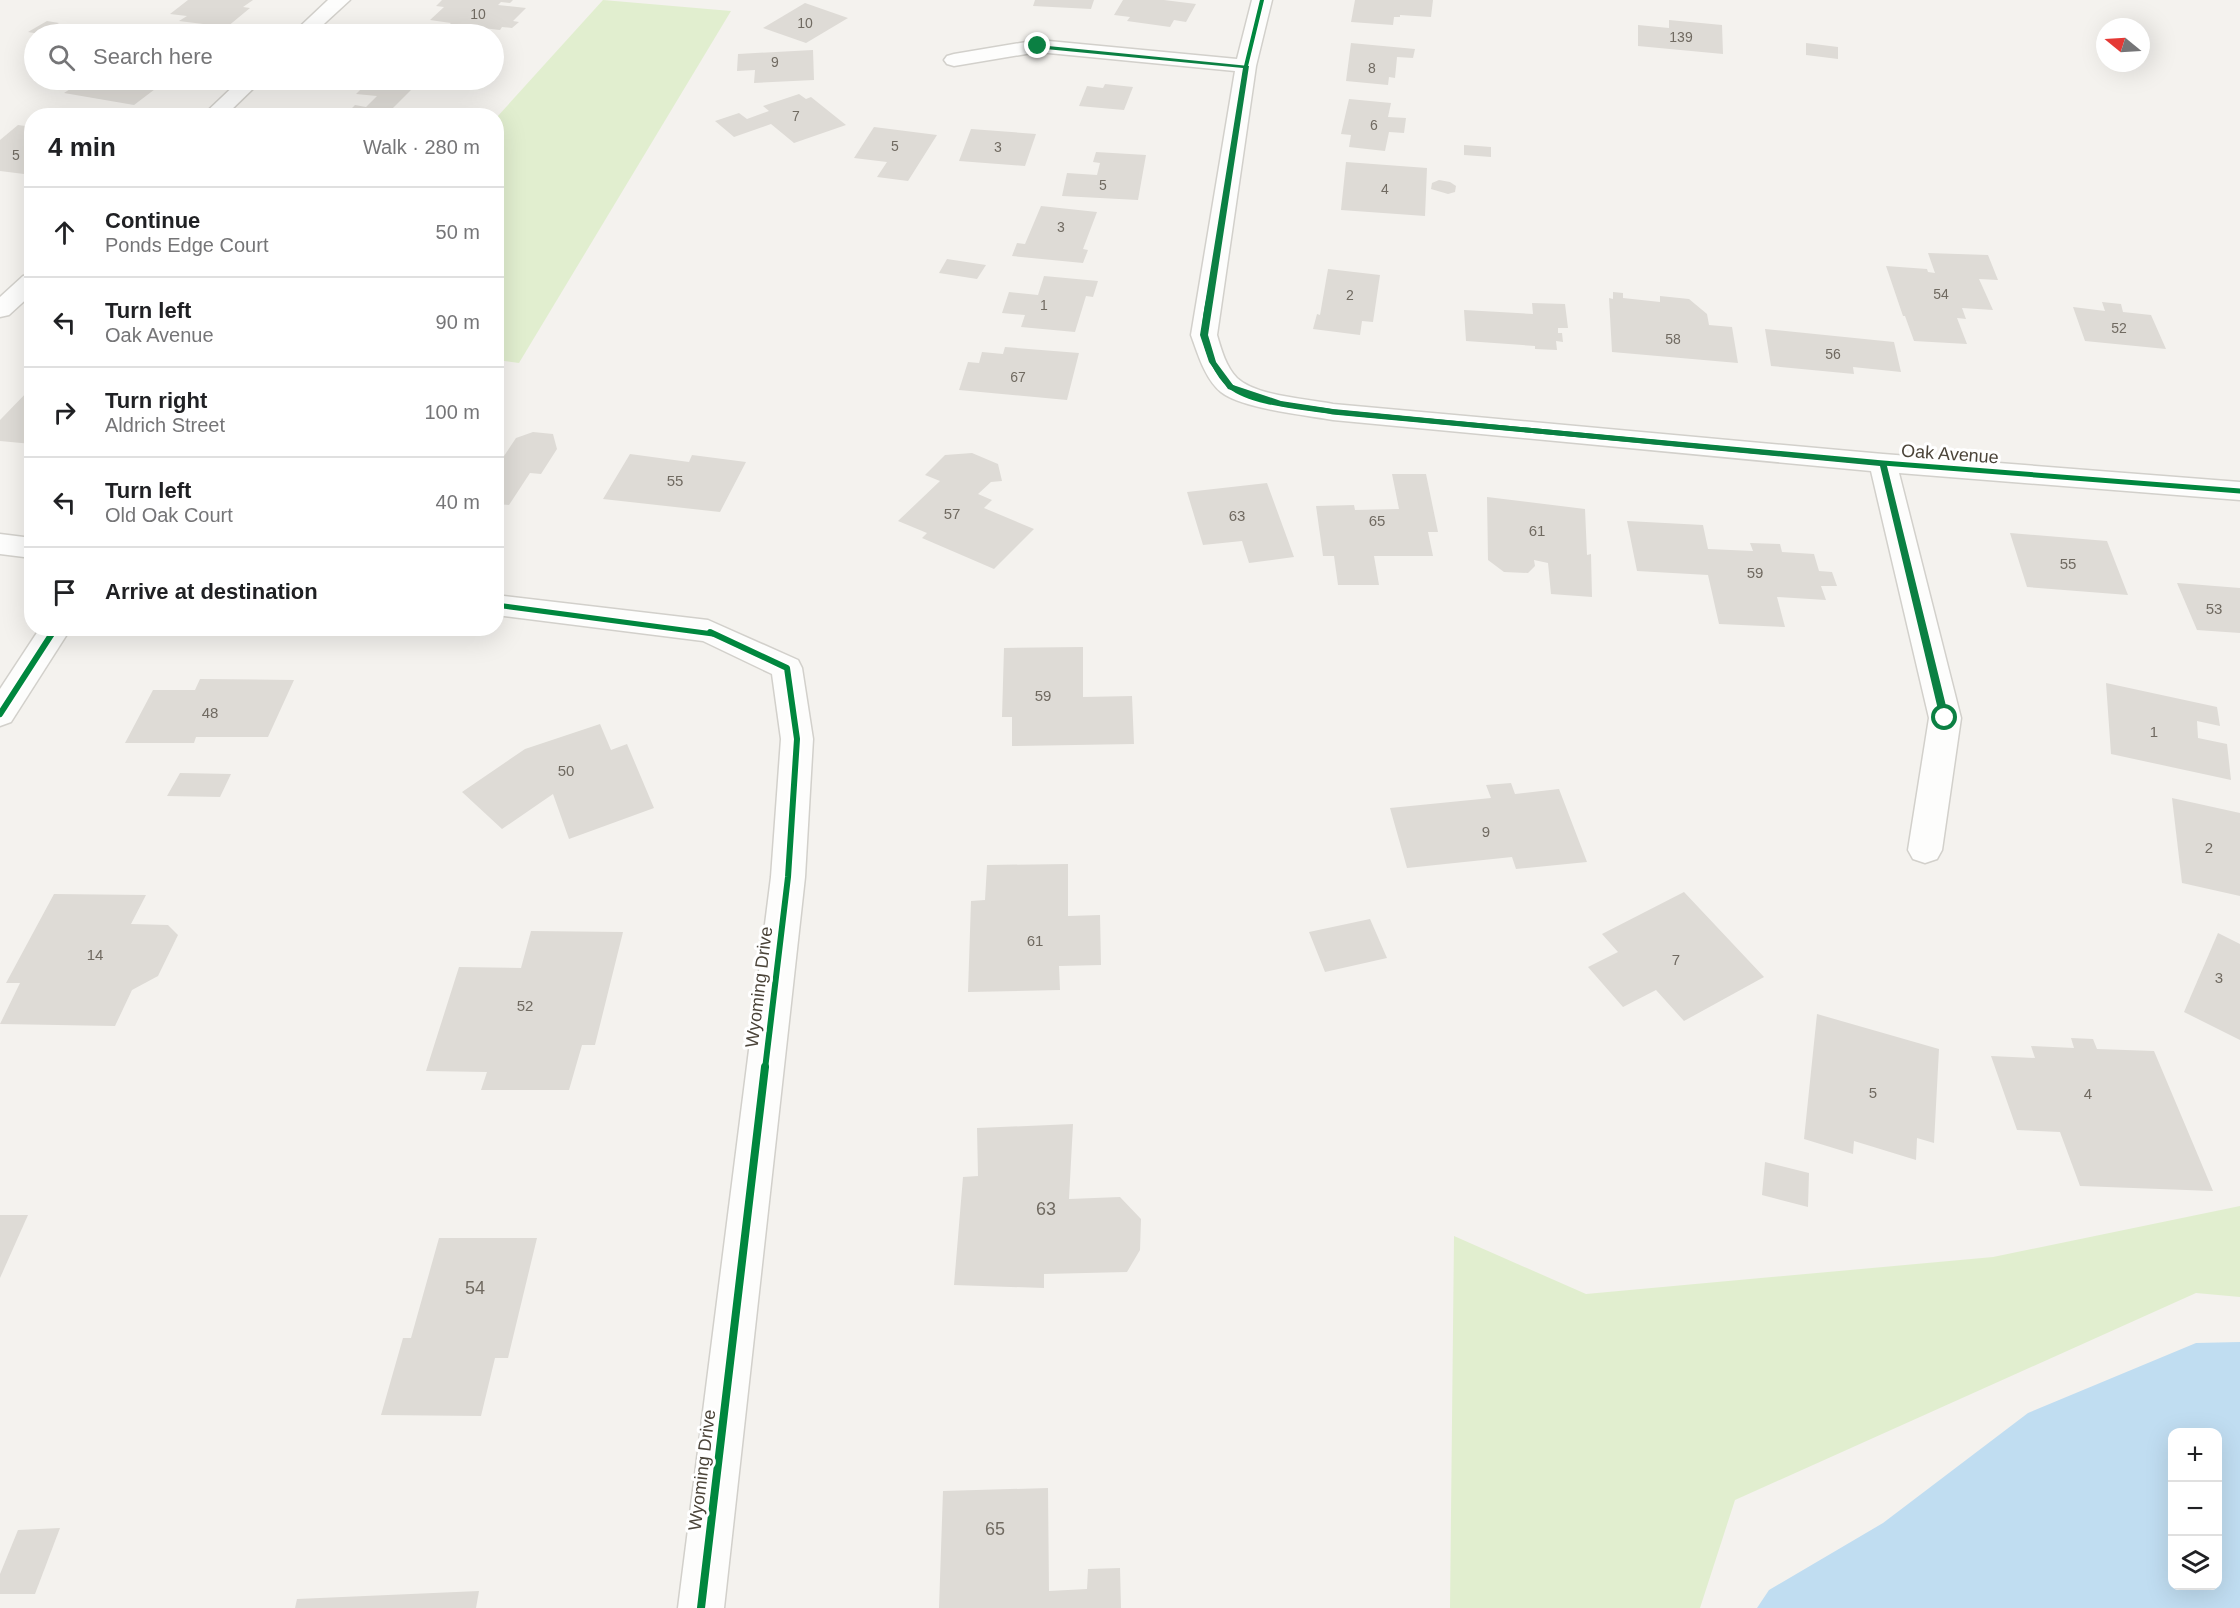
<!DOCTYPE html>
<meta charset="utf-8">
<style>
body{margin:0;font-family:Helvetica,sans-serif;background:#f6f6f6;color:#202124}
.controls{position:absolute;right:18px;bottom:18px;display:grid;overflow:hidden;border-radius:12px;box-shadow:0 6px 24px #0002}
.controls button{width:54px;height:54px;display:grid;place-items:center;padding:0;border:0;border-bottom:2px solid #e0e0e0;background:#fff;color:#202124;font:30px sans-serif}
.compass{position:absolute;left:2096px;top:18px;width:54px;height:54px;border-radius:50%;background:#fff;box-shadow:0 6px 24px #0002;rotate:288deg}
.stop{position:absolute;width:18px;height:18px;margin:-14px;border:4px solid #0b8043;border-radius:50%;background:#fff}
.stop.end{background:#0b8043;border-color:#fff;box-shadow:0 2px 6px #0008}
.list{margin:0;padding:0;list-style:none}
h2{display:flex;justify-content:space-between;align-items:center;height:78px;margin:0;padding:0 24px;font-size:26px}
h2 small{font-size:20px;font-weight:400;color:#757577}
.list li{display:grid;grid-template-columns:39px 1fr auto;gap:18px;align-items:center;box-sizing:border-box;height:90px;padding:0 24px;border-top:2px solid #e0e0e0}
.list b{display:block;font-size:22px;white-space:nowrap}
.list p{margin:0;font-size:20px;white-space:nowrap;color:#757577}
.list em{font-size:20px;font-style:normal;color:#757577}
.icon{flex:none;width:33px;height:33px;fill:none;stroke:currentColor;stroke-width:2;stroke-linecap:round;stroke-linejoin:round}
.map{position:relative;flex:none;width:2240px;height:1608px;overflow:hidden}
.search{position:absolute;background:#fff;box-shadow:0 6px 24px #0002;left:24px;top:24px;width:480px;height:66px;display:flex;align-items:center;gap:15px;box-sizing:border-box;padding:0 21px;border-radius:33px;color:#757577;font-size:22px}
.panel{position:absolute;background:#fff;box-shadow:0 6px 24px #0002;left:24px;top:108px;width:480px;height:528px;border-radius:24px}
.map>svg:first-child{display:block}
.green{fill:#e1eecf}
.water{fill:#c0ddf1;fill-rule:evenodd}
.building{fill:#dedbd6}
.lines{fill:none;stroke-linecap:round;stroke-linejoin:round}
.minor-casing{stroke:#d2d0cb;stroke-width:3}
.minor{fill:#fdfdfc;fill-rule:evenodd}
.cycleway-far3-casing{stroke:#fff;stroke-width:6}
.cycleway-far2-casing{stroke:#fff;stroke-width:8}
.cycleway-far1-casing{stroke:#fff;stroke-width:10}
.cycleway-casing{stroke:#fff;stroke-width:11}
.cycleway-far3{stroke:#00873e;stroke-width:4}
.cycleway-far2{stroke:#00873e;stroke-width:5}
.cycleway-far1{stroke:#00873e;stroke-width:6}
.cycleway{stroke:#00873e;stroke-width:8}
.route{fill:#0b8043}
.labels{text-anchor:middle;stroke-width:6;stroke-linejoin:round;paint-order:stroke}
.far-number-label{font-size:14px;fill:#706a61}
.number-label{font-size:15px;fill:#706a61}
.street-label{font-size:18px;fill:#4b4439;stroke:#fff}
.near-number-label{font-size:18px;fill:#706a61}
</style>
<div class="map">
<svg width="2240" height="1608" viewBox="0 0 2240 1608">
<rect width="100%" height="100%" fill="#f4f2ee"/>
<g class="green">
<path d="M 603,0 L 731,11 L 519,363 L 497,360 L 497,117 Z"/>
<path d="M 2240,1206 L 2240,1297 L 2196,1293 L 1735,1500 L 1700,1608 L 1450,1608 L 1454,1236 L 1586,1294 L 1993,1257 Z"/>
</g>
<path class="water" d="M 2240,1342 L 2240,1608 L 1757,1608 L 1769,1590 L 1883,1523 L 2028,1413 L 2196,1343 ZM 2172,1432 L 2218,1432 L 2218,1586 L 2172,1586 Z"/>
<g class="building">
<path d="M 188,0 L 253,0 L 243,7 L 250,8 L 227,27 L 179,21 L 187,16 L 170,14 Z"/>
<path d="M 442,0 L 513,0 L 510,3 L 501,2 L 498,5 L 526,8 L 513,21 L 519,22 L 512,28 L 502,27 L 500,30 L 474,27 L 466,34 L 425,34 L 434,26 L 445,28 L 451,23 L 430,20 L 444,7 L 436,6 Z"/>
<path d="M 1035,0 L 1094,0 L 1091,9 L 1033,6 Z"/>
<path d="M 1123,0 L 1164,0 L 1196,4 L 1186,22 L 1174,20 L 1170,27 L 1127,21 L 1130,17 L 1114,15 Z"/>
<path d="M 1355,0 L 1433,0 L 1431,17 L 1400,15 L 1400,17 L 1394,17 L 1393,25 L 1351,22 Z"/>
<path d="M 805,3 L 848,18 L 806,43 L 763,28 Z"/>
<path d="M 1669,20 L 1722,25 L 1723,54 L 1638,46 L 1638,25 L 1669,28 Z"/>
<path d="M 47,21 L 59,23 L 40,34 L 28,32 Z"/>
<path d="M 1351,43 L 1415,49 L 1413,58 L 1397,57 L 1395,78 L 1389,77 L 1388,85 L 1346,81 Z"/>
<path d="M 1806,43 L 1838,47 L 1838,59 L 1806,55 Z"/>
<path d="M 813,50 L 814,80 L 754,83 L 755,70 L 737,71 L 738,54 Z"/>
<path d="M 84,80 L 159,80 L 156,82 L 163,83 L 134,105 L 64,93 Z"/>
<path d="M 370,80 L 421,80 L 385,116 L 344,116 L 355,105 L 366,107 L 377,96 L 356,94 Z"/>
<path d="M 1105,84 L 1133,87 L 1124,110 L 1079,106 L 1087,86 L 1103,88 Z"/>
<path d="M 799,94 L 806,99 L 811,97 L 846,125 L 794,143 L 771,124 L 734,137 L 715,121 L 739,113 L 747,119 L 769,111 L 763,106 Z"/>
<path d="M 1349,99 L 1391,103 L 1388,117 L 1406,118 L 1404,133 L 1389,132 L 1385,151 L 1349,147 L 1351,135 L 1341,134 Z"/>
<path d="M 18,125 L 32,127 L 32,175 L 0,171 L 0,140 Z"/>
<path d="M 874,127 L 937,135 L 908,181 L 877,177 L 887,162 L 854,158 Z"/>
<path d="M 971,129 L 1036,134 L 1025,166 L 959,161 Z"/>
<path d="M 1464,145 L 1491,147 L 1491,157 L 1464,155 Z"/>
<path d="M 1096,152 L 1146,155 L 1138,200 L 1062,196 L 1067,173 L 1097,175 L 1100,163 L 1093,162 Z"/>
<path d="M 1346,162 L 1427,168 L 1425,216 L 1341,210 Z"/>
<path d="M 1439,180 L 1450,182 L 1456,186 L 1455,192 L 1448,194 L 1431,189 L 1432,183 Z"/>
<path d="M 1041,206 L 1097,212 L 1083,249 L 1088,250 L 1083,263 L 1012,256 L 1017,243 L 1025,244 Z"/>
<path d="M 1928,253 L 1988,255 L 1998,280 L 1979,279 L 1993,310 L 1962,308 L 1966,319 L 1957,318 L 1967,344 L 1914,341 L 1905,316 L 1903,316 L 1886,266 L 1927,269 L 1928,272 L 1935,273 Z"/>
<path d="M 947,259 L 986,265 L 977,279 L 939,273 Z"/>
<path d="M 1328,269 L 1380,275 L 1373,322 L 1362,321 L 1360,335 L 1313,329 L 1317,314 L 1320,315 Z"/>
<path d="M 1044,276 L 1098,281 L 1093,297 L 1086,296 L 1075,332 L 1021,327 L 1025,315 L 1002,313 L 1009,292 L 1038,295 Z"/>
<path d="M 1613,292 L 1623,293 L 1623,298 L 1660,302 L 1660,296 L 1689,299 L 1707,314 L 1709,325 L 1732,327 L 1738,363 L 1612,352 L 1609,298 L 1613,299 Z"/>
<path d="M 2102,302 L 2121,304 L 2123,312 L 2151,315 L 2166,349 L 2085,341 L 2073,307 L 2105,311 Z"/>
<path d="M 1532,303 L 1565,304 L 1568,328 L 1558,328 L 1558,333 L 1562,333 L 1563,342 L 1556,341 L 1557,350 L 1535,349 L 1535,346 L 1466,341 L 1464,310 L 1533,314 Z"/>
<path d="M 1765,329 L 1894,342 L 1901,372 L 1853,367 L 1854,374 L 1771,366 Z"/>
<path d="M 1005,347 L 1079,353 L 1067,400 L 959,390 L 968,362 L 979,363 L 982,352 L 1003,354 Z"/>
<path d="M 32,387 L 32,444 L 0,441 L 0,420 Z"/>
<path d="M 533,432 L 553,434 L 557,449 L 541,474 L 530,473 L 509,505 L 496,504 L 496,455 L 504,456 L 516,438 Z"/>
<path d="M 972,453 L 998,464 L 1002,481 L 991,482 L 978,494 L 992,500 L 984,508 L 1034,529 L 994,569 L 922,538 L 927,533 L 898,521 L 940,481 L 925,475 L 945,455 Z"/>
<path d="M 630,454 L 689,462 L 692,455 L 746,462 L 720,512 L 603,499 Z"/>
<path d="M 1392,474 L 1426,474 L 1438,532 L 1428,532 L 1433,556 L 1374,556 L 1379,585 L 1338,585 L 1334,556 L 1323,556 L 1316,506 L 1354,505 L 1355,510 L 1399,509 Z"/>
<path d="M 1267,483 L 1294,557 L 1249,563 L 1242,541 L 1203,545 L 1187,492 Z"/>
<path d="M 1487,497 L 1585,509 L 1587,555 L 1591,554 L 1592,597 L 1551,594 L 1548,563 L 1534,560 L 1535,566 L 1528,573 L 1504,572 L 1488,560 Z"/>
<path d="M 1627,521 L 1703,525 L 1708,549 L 1753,551 L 1750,543 L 1780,544 L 1782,552 L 1814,554 L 1819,571 L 1832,572 L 1837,586 L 1821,586 L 1826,600 L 1777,597 L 1785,627 L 1719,624 L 1708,575 L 1637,571 Z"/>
<path d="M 2010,533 L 2107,541 L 2128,595 L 2027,587 Z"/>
<path d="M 2177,583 L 2240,588 L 2240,633 L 2197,630 Z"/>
<path d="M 1083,647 L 1083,697 L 1132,696 L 1134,744 L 1012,746 L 1012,717 L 1002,717 L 1004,648 Z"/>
<path d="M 200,679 L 294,680 L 268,737 L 196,737 L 194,743 L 125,743 L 153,690 L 195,690 Z"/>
<path d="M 2106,683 L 2217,707 L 2220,726 L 2197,721 L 2198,738 L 2227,744 L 2231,780 L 2111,754 Z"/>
<path d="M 600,724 L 611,750 L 627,744 L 654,808 L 569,839 L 553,794 L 502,829 L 462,792 L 525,749 Z"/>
<path d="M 180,773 L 231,774 L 220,797 L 167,796 Z"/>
<path d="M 1511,783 L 1515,794 L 1559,789 L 1587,862 L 1516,869 L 1512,857 L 1407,868 L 1390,808 L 1491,798 L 1486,785 Z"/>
<path d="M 2172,798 L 2240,813 L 2240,896 L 2182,883 Z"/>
<path d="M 1068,864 L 1068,916 L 1100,915 L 1101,965 L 1059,966 L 1060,990 L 968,992 L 971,901 L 985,900 L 987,865 Z"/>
<path d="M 1684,892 L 1764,977 L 1684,1021 L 1656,990 L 1623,1007 L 1588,967 L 1618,952 L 1602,934 Z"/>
<path d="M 54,894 L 146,895 L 131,924 L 168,925 L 178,935 L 158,976 L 132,990 L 115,1026 L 0,1024 L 20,983 L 6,983 Z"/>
<path d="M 1370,919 L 1387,958 L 1325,972 L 1309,932 Z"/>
<path d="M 531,931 L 623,932 L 595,1045 L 582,1045 L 569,1090 L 481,1090 L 487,1072 L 426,1071 L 459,967 L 521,968 Z"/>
<path d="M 2218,933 L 2240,944 L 2240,1040 L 2184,1012 Z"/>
<path d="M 1817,1014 L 1939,1049 L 1934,1143 L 1917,1138 L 1916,1160 L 1854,1141 L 1853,1154 L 1804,1139 Z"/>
<path d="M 2071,1038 L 2093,1039 L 2097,1049 L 2154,1051 L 2213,1191 L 2080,1186 L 2060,1132 L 2017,1130 L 1991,1056 L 2035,1058 L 2031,1046 L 2074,1048 Z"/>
<path d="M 1073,1124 L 1069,1199 L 1120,1197 L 1141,1219 L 1140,1250 L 1127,1272 L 1044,1274 L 1044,1288 L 954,1285 L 963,1177 L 978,1176 L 977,1128 Z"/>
<path d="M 1765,1162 L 1809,1173 L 1808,1207 L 1762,1195 Z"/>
<path d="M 0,1215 L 28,1215 L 0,1278 Z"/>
<path d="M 439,1238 L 537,1238 L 508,1358 L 495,1358 L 481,1416 L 381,1415 L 403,1338 L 411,1338 Z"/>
<path d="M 1048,1488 L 1049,1591 L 1087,1589 L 1088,1569 L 1120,1568 L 1121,1608 L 939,1608 L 943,1491 Z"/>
<path d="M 60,1528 L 35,1594 L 0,1594 L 0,1574 L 18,1530 Z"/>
<path d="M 479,1591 L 476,1608 L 295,1608 L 297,1599 Z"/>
</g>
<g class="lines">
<g class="minor-casing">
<g id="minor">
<path d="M 328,0 L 350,0 L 313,34 L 292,34 Z"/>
<path d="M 1252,0 L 1272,0 L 1256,66 L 1217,335 C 1221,349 1226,367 1237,378 C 1256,396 1307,399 1333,404 L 1883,454 L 2240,482 L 2240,500 L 1899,473 L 1961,718 L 1942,850 L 1937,859 L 1925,863 L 1913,859 L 1908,850 L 1929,718 L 1871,471 L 1333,420 C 1305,415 1243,409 1221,392 C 1205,379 1198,354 1191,335 L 1235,71 L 1038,52 L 954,66 L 947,64 L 944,60 L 947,56 L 954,54 L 1038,40 L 1237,59 Z"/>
<path d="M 240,80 L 262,80 L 225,116 L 202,116 Z"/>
<path d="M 32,274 L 32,294 L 9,315 L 0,317 L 0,297 L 23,276 Z"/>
<path d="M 0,534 L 32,538 L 32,558 L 0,554 Z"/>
<path d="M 496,595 L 708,620 L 798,660 L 802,668 L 813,739 L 805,877 L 724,1608 L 678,1608 L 771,877 L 781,739 L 772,674 L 703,641 L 496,615 Z"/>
<path d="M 40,628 L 71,628 L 11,722 L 0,726 L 0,689 Z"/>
</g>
</g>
<use href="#minor" class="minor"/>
<g class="cycleway-far3-casing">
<path id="cycleway-far3" d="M 1212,283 L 1246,66 L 1262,0"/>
</g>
<g class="cycleway-far2-casing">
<g id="cycleway-far2">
<path d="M 1212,282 C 1210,296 1202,323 1205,337 C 1207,352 1217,375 1230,386 C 1252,404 1305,407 1333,412 L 1883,463 L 2240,491"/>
<path d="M 496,605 L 713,634"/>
<path d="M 52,634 L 56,628"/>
</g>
</g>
<g class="cycleway-far1-casing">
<g id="cycleway-far1">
<path d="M 710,632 L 787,668 L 797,739 L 788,877 L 765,1069"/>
<path d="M 0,714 L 53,632"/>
</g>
</g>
<g class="cycleway-casing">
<path id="cycleway" d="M 701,1608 L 765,1067"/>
</g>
<use href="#cycleway-far3" class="cycleway-far3"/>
<use href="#cycleway-far2" class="cycleway-far2"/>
<use href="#cycleway-far1" class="cycleway-far1"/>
<use href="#cycleway" class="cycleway"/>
</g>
<path class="route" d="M 1038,45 L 1249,66 L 1208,335 L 1216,362 L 1233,385 L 1281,401 L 1333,409 L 1886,462 L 1949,718 L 1948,721 L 1945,722 L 1940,718 L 1880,466 L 1333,414 L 1280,406 L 1228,389 L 1209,362 L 1200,335 L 1243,68 L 1035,48 Z"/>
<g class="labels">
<g class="far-number-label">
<text x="478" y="19">10</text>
<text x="805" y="28">10</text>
<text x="1681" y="42">139</text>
<text x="775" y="67">9</text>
<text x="1372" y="73">8</text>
<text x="796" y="121">7</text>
<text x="1374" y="130">6</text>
<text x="895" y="151">5</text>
<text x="998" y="152">3</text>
<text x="16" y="160">5</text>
<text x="1103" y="190">5</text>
<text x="1385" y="194">4</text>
<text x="1061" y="232">3</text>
<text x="1941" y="299">54</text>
<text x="1350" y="300">2</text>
<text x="1044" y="310">1</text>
<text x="2119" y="333">52</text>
<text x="1673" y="344">58</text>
<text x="1833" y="359">56</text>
<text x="1018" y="382">67</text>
</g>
<g class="number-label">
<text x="675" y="486">55</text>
<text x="952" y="519">57</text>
<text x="1237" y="521">63</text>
<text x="1377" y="526">65</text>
<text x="1537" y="536">61</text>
<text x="2068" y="569">55</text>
<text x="1755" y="578">59</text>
<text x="2214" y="614">53</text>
<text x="1043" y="701">59</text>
<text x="210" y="718">48</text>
<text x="2154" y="737">1</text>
<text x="566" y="776">50</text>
<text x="1486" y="837">9</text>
<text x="2209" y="853">2</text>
<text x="1035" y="946">61</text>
<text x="95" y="960">14</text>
<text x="1676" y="965">7</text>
<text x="2219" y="983">3</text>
<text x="525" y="1011">52</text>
<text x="1873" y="1098">5</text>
<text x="2088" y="1099">4</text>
</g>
<g class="street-label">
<text transform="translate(1950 454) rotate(4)" y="6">Oak Avenue</text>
<text transform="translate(759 987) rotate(-83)" y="6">Wyoming Drive</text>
<text transform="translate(702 1470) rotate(-83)" y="6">Wyoming Drive</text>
</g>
<g class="near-number-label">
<text x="1046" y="1215">63</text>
<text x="475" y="1294">54</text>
<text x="995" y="1535">65</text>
</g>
</g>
</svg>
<div class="controls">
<button>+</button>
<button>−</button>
<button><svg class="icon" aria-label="layers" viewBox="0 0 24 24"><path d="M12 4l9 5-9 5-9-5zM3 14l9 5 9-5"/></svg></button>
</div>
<svg class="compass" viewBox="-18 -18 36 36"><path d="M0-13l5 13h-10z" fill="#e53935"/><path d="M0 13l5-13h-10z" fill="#757577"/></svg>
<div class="stop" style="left:1945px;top:718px"></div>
<div class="stop end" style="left:1038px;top:46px"></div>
<div class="search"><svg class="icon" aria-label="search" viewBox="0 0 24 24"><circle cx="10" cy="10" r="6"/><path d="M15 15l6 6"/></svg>Search here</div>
<section class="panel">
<h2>4 min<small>Walk · 280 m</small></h2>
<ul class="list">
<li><svg class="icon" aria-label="ahead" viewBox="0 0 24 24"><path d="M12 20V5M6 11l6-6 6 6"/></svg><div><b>Continue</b><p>Ponds Edge Court</p></div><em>50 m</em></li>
<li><svg class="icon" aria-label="left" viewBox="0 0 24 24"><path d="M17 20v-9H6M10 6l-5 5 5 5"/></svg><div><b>Turn left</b><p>Oak Avenue</p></div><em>90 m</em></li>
<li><svg class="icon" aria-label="right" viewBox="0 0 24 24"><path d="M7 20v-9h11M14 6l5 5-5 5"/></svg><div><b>Turn right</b><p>Aldrich Street</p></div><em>100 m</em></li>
<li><svg class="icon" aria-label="left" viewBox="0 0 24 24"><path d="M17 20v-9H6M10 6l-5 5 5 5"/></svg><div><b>Turn left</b><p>Old Oak Court</p></div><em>40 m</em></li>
<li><svg class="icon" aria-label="arrive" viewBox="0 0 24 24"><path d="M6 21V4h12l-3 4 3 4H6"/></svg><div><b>Arrive at destination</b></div></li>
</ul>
</section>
</div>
